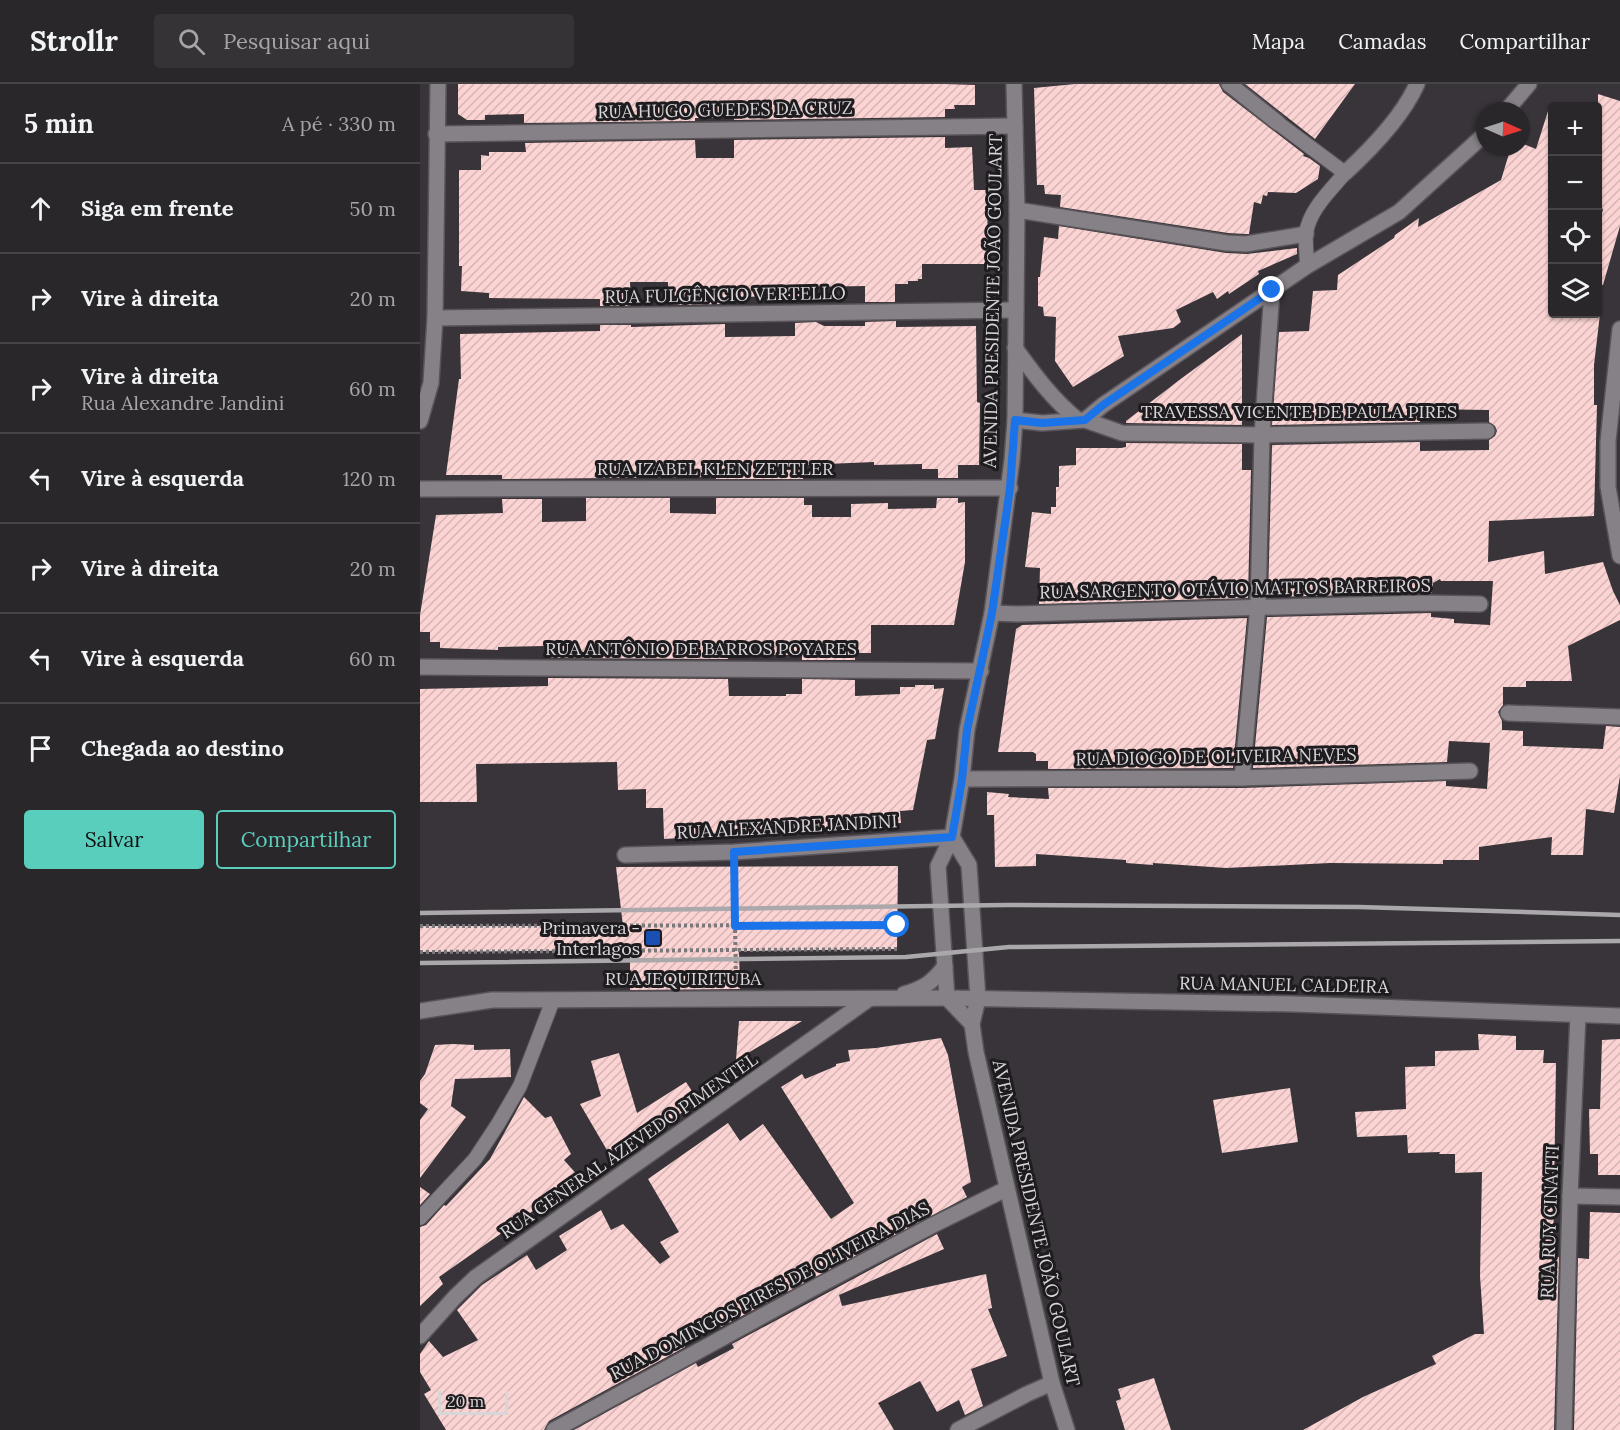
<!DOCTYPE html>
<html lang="pt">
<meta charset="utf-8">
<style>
body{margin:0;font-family:Lora,serif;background:#363337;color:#f1f3f6}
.controls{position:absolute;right:18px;top:18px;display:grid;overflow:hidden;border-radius:6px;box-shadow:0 2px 4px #0004}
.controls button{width:54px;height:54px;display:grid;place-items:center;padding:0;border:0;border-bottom:2px solid #464447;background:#2a272b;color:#f1f3f6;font:30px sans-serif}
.compass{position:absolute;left:1056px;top:18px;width:54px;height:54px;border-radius:50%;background:#2a272b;box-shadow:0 2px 4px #0004;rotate:93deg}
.scale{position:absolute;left:18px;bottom:15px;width:70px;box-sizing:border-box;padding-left:6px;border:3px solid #d9d6d9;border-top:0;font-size:16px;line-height:21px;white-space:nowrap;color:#d9d6d9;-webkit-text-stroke:4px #1e1c1f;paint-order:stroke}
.stop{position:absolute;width:18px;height:18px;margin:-14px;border:4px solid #1a73e8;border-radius:50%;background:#fff}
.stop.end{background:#1a73e8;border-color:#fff;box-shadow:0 2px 6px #0008}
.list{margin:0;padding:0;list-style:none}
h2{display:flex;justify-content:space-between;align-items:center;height:78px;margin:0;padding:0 24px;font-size:26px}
h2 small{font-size:20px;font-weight:400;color:#a5a5a9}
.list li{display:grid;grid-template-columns:39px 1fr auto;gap:18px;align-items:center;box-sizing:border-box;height:90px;padding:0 24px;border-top:2px solid #464447}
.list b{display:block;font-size:22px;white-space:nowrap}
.list p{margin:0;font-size:20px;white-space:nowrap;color:#a5a5a9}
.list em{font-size:20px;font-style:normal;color:#a5a5a9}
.actions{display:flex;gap:12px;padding:18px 24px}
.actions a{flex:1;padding:14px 0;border:2px solid #5acebd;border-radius:6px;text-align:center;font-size:21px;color:#5acebd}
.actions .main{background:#5acebd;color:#111}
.icon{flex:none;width:33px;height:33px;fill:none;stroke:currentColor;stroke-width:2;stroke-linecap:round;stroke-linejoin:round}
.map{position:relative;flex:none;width:1200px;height:1346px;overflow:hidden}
header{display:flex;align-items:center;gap:36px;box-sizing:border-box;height:84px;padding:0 30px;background:#2a272b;border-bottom:2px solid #464447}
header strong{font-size:28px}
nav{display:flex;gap:33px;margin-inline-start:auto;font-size:21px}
.search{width:420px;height:54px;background:#363337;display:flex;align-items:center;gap:15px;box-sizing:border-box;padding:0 21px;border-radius:6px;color:#a5a5a9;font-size:22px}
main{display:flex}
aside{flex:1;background:#2a272b}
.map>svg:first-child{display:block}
.building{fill:url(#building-hatch)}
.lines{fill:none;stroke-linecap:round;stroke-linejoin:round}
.lane-casing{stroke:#585358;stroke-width:16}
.street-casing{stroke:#585358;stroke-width:18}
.secondary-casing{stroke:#585358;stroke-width:18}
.path{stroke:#7b787c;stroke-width:4;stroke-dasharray:3 3;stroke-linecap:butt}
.lane{stroke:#868087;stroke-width:14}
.street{stroke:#868087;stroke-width:15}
.secondary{stroke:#868087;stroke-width:15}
.rail{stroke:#aba8ab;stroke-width:4.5}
.route{stroke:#1a73e8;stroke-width:8}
.transit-dot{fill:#1a4fb4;stroke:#1e1c1f;stroke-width:2}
.labels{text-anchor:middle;stroke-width:6;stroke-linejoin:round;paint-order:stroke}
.street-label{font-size:18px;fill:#d9d6d9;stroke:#1e1c1f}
.poi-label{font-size:18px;fill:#d9d6d9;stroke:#1e1c1f;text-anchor:end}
</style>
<header>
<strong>Strollr</strong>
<div class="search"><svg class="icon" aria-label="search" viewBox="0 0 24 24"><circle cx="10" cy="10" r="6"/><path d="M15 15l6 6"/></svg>Pesquisar aqui</div>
<nav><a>Mapa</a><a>Camadas</a><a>Compartilhar</a></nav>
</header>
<main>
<aside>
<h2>5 min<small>A pé · 330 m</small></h2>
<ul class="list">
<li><svg class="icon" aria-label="ahead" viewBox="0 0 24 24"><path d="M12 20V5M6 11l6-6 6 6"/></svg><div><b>Siga em frente</b></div><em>50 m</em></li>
<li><svg class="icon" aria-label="right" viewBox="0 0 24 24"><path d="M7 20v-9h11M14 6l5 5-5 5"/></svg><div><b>Vire à direita</b></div><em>20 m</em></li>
<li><svg class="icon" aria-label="right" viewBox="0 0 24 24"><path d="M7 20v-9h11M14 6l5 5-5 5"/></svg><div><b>Vire à direita</b><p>Rua Alexandre Jandini</p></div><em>60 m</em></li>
<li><svg class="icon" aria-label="left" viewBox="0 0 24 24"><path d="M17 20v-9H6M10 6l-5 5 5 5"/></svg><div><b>Vire à esquerda</b></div><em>120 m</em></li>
<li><svg class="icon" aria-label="right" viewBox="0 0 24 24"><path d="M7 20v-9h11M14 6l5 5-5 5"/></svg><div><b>Vire à direita</b></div><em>20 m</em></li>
<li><svg class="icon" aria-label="left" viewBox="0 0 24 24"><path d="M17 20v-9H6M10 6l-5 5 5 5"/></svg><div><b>Vire à esquerda</b></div><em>60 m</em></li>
<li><svg class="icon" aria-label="arrive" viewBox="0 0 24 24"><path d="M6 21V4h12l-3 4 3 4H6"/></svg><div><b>Chegada ao destino</b></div></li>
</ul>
<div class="actions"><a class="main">Salvar</a><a>Compartilhar</a></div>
</aside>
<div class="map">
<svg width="1200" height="1346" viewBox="0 0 1200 1346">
<defs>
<pattern id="building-hatch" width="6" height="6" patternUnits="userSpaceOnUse" patternTransform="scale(1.5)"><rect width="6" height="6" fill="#fad3d2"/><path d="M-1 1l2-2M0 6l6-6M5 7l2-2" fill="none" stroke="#d5b6b5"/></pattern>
</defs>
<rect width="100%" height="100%" fill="#383439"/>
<g class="building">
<path d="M 38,0 L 525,0 L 555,1 L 555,21 L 534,21 L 535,25 L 525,25 L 525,33 L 314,36 L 314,34 L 275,34 L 275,37 L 104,39 L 104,30 L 65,31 L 65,36 L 47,36 L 38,30 Z"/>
<path d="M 655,0 L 799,0 L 803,8 L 884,70 L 883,72 L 889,74 L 900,82 L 898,95 L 876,109 L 848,108 L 847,112 L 843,111 L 841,120 L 834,118 L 829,150 L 825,150 L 808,149 L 640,123 L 641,111 L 625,110 L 624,101 L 617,101 L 614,4 Z"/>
<path d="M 825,0 L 935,0 L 895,55 Z"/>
<path d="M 1178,10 L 1200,17 L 1200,142 L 1183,201 L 1178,201 L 1178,146 L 1183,125 L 1178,123 Z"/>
<path d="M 1128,27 L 1132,28 L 1132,230 L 1180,230 L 1174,281 L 1174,321 L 1177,321 L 1174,432 L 1069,437 L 1068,478 L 1124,467 L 1125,490 L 1183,478 L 1193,507 L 1200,521 L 1200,536 L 1148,562 L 1152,597 L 1106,597 L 1106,603 L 1083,603 L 1083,621 L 1078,628 L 1082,637 L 1082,646 L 1103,647 L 1103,662 L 1183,665 L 1186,642 L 1200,643 L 1200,692 L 1194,729 L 1166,725 L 1163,771 L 1131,771 L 1132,753 L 1059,763 L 1059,776 L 1023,776 L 1023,780 L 910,779 L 806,784 L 733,779 L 733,781 L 706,779 L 706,776 L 616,770 L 616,782 L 575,783 L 574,731 L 567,731 L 567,708 L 589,710 L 588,713 L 629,715 L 628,704 L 822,704 L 1026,697 L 1026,702 L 1067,705 L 1070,659 L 1029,657 L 1027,678 L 833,684 L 847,533 L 1011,529 L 1011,533 L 1034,535 L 1034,539 L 1070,541 L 1073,497 L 1021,497 L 1020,495 L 1013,499 L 1012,509 L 848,513 L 852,361 L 1000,358 L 1000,367 L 1069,366 L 1069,356 L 1075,352 L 1077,347 L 1075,342 L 1069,338 L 1069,326 L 1001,325 L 1000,338 L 852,341 L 859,248 L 889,247 L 893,207 L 917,206 L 918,191 L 974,154 L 975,151 L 999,134 L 998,143 L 1081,96 L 1091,63 L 1101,63 L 1101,59 L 1116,65 Z"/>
<path d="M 525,53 L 525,64 L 552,63 L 554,106 L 567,106 L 568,180 L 502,180 L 502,195 L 498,195 L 498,197 L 488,197 L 488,200 L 475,200 L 475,218 L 445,218 L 445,202 L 390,203 L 390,212 L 305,213 L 305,220 L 248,221 L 248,198 L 210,198 L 211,222 L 180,222 L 180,215 L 69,214 L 69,209 L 41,207 L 42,182 L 39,182 L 39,86 L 61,86 L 61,71 L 69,72 L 69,68 L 106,68 L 105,59 L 275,56 L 276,74 L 314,74 L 314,56 Z"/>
<path d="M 639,142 L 806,169 L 827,170 L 877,164 L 877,170 L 838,187 L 839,190 L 809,210 L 808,207 L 797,215 L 793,208 L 756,226 L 761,238 L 753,244 L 698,252 L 704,272 L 653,303 L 635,277 L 636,233 L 624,232 L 623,223 L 618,222 L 618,193 L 620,193 L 624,153 L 638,155 Z"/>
<path d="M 476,237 L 476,243 L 556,242 L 557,318 L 560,319 L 559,381 L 538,381 L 538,394 L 518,394 L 518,385 L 502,385 L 502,380 L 454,381 L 454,378 L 383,381 L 383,395 L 296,395 L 296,393 L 82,395 L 82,391 L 26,391 L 39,295 L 41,295 L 40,250 L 180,247 L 180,241 L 211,241 L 211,243 L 305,240 L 305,253 L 375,252 L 375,239 L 396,238 L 404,242 L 445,242 L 445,238 Z"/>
<path d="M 822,250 L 822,341 L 706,339 L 706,337 L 762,294 Z"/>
<path d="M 706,359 L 822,360 L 822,386 L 831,386 L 828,514 L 619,520 L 620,484 L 605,483 L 612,428 L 631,430 L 631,423 L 636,423 L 636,403 L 639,403 L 639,382 L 656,381 L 656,364 L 701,364 L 706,363 Z"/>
<path d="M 166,414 L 250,414 L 250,429 L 296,430 L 296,414 L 384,414 L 384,421 L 392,421 L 392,433 L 431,433 L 431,420 L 468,419 L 468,425 L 516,424 L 517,414 L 538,414 L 538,419 L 545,418 L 545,478 L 534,541 L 451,541 L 451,569 L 435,569 L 435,576 L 382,576 L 382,571 L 347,571 L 347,558 L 309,557 L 308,575 L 127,574 L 125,562 L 78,563 L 78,566 L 20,564 L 20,558 L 10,558 L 10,548 L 0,548 L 0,531 L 16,431 L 83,429 L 82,415 L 122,415 L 122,438 L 166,437 Z"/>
<path d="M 827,534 L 813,684 L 628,685 L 628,677 L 616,677 L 616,670 L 613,668 L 578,668 L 596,545 L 602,541 Z"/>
<path d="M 128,594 L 308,595 L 309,612 L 366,612 L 366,610 L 382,610 L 382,595 L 435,596 L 435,612 L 480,610 L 480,603 L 495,603 L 495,601 L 514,601 L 514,605 L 524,604 L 515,655 L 507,656 L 493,726 L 480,727 L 481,739 L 444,740 L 445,743 L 244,755 L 243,724 L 226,724 L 226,705 L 198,706 L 197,678 L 56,680 L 57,718 L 0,718 L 0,605 L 128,602 Z"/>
<path d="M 478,782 L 477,865 L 319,867 L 320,905 L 210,906 L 210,866 L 0,868 L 0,842 L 203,842 L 196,783 Z"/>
<path d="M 319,937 L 382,937 L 316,976 Z"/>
<path d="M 1058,950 L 1096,952 L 1096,966 L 1124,966 L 1123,979 L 1136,979 L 1133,1173 L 1139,1173 L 1134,1346 L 883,1346 L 943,1313 L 1016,1280 L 1012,1272 L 1055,1250 L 1064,1250 L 1060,1192 L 1062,1088 L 1035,1089 L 1035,1070 L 1019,1070 L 1020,1068 L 988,1069 L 987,1051 L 937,1053 L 935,1028 L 986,1025 L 985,983 L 1015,982 L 1015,967 L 1059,966 Z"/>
<path d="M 521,954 L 528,971 L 544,1058 L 551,1098 L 542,1103 L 547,1113 L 301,1243 L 295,1232 L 259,1253 L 265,1263 L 129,1337 L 124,1346 L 26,1346 L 4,1310 L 11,1306 L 0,1288 L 0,1270 L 9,1257 L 23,1273 L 58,1256 L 37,1226 L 62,1201 L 107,1171 L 116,1186 L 147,1166 L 139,1152 L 181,1126 L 191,1146 L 203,1140 L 240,1180 L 250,1173 L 240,1158 L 259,1148 L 228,1095 L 308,1039 L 320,1057 L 343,1040 L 411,1135 L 434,1119 L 361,1003 L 382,990 L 385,995 L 416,982 L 416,980 L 430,977 L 428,966 L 456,964 Z"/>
<path d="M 1200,955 L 1200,1091 L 1178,1091 L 1178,1070 L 1170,1070 L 1169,1025 L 1180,1025 L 1182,956 Z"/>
<path d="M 33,960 L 54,961 L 54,966 L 90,965 L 91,993 L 35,995 L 31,1022 L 46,1033 L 0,1094 L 0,1036 L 8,1025 L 0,1019 L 0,997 L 5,990 L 15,961 Z"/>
<path d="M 199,969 L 217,1029 L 266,998 L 279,1018 L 220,1055 L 219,1053 L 191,1073 L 160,1020 L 181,1012 L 171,977 Z"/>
<path d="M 870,1004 L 878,1058 L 802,1069 L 793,1016 Z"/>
<path d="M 104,1013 L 125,1034 L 131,1032 L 151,1070 L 144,1076 L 160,1094 L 19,1193 L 23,1200 L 0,1222 L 0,1143 L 6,1141 L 24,1121 L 26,1122 L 70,1075 Z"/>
<path d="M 0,1103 L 10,1110 L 0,1121 Z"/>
<path d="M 1170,1128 L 1200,1129 L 1200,1346 L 1154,1346 L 1158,1174 L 1169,1175 Z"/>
<path d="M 517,1150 L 524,1165 L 419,1211 L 422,1222 L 566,1190 L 572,1224 L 568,1225 L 587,1272 L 551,1285 L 563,1322 L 545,1331 L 539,1316 L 517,1328 L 500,1297 L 458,1319 L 474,1346 L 154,1346 L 276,1279 L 278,1283 L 314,1264 L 312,1260 Z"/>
<path d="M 734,1294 L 751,1346 L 705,1346 L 696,1317 L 701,1315 L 698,1305 Z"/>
</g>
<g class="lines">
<g class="lane-casing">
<g id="lane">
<path d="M 858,39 L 925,89 C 910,107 890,125 886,149 C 885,159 887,172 887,182"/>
<path d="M 0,1134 L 55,1075 L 78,1040 L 100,1002 L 133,916"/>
</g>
</g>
<g class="street-casing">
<g id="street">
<path d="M 809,0 L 858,39"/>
<path d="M 1086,27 L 1109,0"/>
<path d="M 16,50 L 595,42"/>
<path d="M 925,89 C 950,66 983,32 997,0"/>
<path d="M 597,126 L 807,159 L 826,160 L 886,150"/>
<path d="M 15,234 L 596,226"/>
<path d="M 1200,245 L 1188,357 L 1188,403 L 1200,472"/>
<path d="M 595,264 C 614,290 632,315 658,336"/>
<path d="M 595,336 L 622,339 L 665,336 L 702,349 L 842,351 L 1067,347"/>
<path d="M 665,336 L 683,321 L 887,182 L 979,128 L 1065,50"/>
<path d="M 0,337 L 11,299 L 15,234 L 18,0"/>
<path d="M 0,405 L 590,404"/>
<path d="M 572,529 L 598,530 L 1003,519 L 1060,520"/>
<path d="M 0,583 L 561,587"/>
<path d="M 1088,629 L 1200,633"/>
<path d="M 822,694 L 838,522 L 842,351 L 852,206"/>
<path d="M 542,695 L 822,694 L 1050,687"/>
<path d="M 205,771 L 314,768 L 532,753"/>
<path d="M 527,914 L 873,920 L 1200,932"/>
<path d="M 1150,1112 L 1200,1113"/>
<path d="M 0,1252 L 35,1213 L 56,1193 L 449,915"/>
<path d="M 134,1346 L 390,1206 L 513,1141 L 586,1105"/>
<path d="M 538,1346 L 607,1310 L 632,1299"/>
<path d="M 1144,1346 L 1150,1112 L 1158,931"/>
</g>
</g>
<g class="secondary-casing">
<g id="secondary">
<path d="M 532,753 L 549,781 L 558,915 L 552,940 L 556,968 L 632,1299 L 647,1346"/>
<path d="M 484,910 C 504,904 512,899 525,882"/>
<path d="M 0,927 L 72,916 L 527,914"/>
<path d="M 552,940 L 527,914 L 518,782 L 532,753 L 542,695 L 547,646 L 572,529 L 592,376 L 595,336 L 597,126 L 594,0"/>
</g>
</g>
<g class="path">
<path d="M 314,786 L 316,896"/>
<path d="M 0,842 L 477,841"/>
<path d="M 0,868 L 477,865"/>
</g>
<use href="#lane" class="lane"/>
<use href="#street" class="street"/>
<use href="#secondary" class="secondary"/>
<g class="rail">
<path d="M 0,829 L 587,821 L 939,823 L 1200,831"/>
<path d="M 0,879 L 486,873 L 589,863 L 1200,857"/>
</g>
</g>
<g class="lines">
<path class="route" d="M 477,841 L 315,842 L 314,768 L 532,753 L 542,695 L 547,646 L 572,529 L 590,404 L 595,336 L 622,339 L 665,336 L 683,321 L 852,206"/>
</g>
<rect class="transit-dot" x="225" y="846" width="16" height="16" rx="3"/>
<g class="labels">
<g class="street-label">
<text transform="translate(305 26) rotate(-1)" y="6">RUA HUGO GUEDES DA CRUZ</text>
<text transform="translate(305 211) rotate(-1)" y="6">RUA FULGÊNCIO VERTELLO</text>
<text transform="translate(573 217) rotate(-89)" y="6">AVENIDA PRESIDENTE JOÃO GOULART</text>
<text x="879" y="334">TRAVESSA VICENTE DE PAULA PIRES</text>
<text x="295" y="391">RUA IZABEL KLEN ZETTLER</text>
<text transform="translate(815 505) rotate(-1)" y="6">RUA SARGENTO OTÁVIO MATTOS BARREIROS</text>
<text x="281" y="571">RUA ANTÔNIO DE BARROS POYARES</text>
<text transform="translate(796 673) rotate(-1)" y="6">RUA DIOGO DE OLIVEIRA NEVES</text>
<text transform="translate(367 743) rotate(-3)" y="6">RUA ALEXANDRE JANDINI</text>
<text x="263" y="901">RUA JEQUIRITUBA</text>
<text transform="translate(864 901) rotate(1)" y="6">RUA MANUEL CALDEIRA</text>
<text transform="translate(209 1062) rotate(-35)" y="6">RUA GENERAL AZEVEDO PIMENTEL</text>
<text transform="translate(1130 1138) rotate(-88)" y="6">RUA RUY CINATTI</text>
<text transform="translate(616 1139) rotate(77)" y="6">AVENIDA PRESIDENTE JOÃO GOULART</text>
<text transform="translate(350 1207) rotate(-28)" y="6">RUA DOMINGOS PIRES DE OLIVEIRA DIAS</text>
</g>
<g class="poi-label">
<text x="220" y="850">Primavera -<tspan x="220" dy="21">Interlagos</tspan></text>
</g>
</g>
</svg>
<div class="controls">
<button>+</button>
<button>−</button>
<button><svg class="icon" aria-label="locate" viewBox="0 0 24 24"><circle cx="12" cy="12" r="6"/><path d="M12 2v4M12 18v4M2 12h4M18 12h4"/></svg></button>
<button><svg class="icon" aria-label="layers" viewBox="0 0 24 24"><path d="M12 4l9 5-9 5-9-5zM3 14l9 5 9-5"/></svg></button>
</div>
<svg class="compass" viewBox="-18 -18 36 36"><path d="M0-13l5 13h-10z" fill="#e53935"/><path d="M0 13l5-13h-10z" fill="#a5a5a9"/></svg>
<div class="scale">20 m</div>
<div class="stop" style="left:477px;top:841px"></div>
<div class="stop end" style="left:852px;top:206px"></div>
</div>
</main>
